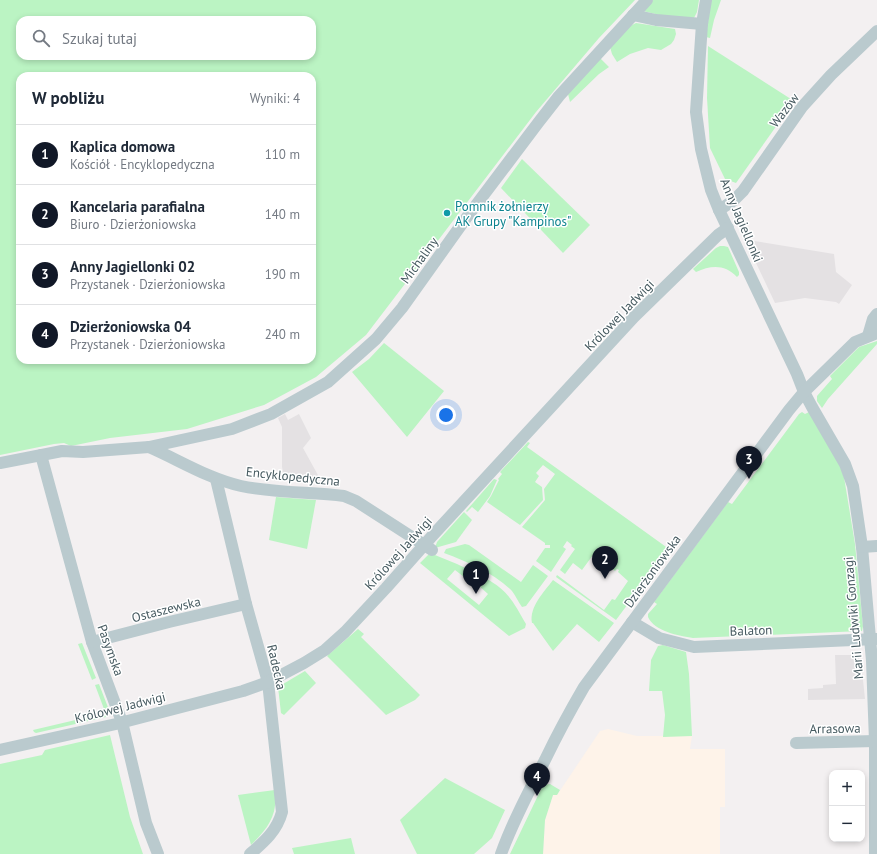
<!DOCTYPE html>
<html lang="pl">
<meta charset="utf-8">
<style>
body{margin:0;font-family:"PT Sans",sans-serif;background:#f2f2f3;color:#1f2937}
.controls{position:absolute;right:12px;bottom:12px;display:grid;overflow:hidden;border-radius:8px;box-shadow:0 2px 6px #0003}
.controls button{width:36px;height:36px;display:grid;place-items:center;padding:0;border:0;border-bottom:1px solid #e0e1e3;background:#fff;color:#1f2937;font:20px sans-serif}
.you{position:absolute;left:446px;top:415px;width:14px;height:14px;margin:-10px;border:3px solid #fff;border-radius:50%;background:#1a73e8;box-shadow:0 0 0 6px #1a73e833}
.badge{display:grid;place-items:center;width:26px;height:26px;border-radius:50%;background:#111827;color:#fff;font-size:13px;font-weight:700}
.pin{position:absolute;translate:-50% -33px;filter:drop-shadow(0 1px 2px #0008)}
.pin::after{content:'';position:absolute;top:21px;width:14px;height:12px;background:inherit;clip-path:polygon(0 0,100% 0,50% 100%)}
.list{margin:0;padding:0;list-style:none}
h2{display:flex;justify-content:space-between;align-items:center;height:52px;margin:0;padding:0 16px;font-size:17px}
h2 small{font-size:13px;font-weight:400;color:#747a83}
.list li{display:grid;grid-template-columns:26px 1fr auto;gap:12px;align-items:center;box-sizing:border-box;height:60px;padding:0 16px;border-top:1px solid #e0e1e3}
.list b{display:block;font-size:15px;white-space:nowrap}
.list p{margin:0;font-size:13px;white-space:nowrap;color:#747a83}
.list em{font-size:13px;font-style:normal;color:#747a83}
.icon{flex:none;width:22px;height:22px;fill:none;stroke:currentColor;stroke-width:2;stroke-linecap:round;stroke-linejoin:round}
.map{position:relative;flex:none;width:877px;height:854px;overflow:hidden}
.search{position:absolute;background:#fff;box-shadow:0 2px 6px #0003;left:16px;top:16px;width:300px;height:44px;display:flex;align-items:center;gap:10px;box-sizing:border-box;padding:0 14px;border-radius:12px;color:#747a83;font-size:15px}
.panel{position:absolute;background:#fff;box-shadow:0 2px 6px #0003;left:16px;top:72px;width:300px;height:292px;border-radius:12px}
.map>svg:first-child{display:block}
.commercial{fill:#fef3e9}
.education{fill:#e4e1e3}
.green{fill:#bbf4c3;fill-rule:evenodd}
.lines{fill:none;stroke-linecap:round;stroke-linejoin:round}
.minor{stroke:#bacace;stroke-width:12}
.culture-dot{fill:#0f9aa8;stroke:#fff;stroke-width:1.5}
.labels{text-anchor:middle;stroke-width:3;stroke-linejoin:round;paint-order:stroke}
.street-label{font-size:13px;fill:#465a60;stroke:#fff}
.culture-label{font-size:13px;fill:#0d838f;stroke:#fff;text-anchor:start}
</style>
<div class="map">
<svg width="877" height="854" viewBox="0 0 877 854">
<rect width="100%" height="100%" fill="#f3f0f1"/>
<path class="commercial" d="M 608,729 L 637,736 L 692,736 L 690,749 L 725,749 L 725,807 L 720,807 L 720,854 L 543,854 L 545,820 L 553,795 L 557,795 L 600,731 Z"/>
<g class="education">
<path d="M 748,240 L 834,254 L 836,272 L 852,285 L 839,304 L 836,302 L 805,298 L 775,303 L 747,244 Z"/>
<path d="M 285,414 L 288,420 L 299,414 L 311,438 L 303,448 L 319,477 L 285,481 L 282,467 L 282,427 L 278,418 Z"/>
<path d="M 835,655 L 856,655 L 861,661 L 865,699 L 808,700 L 808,689 L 823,688 L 823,685 L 836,684 Z"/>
</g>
<g class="green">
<path d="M 0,0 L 635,0 L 599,38 L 536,112 L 366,335 L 316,377 L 264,405 L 187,429 L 110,438 L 71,446 L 64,443 L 54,444 L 0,455 ZM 20,20 L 312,20 L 312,56 L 20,56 ZM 20,76 L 312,76 L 312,360 L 20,360 Z"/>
<path d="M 653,0 L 699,0 L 697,12 L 694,18 L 668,17 L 643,11 Z"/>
<path d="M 711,0 L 721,0 L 714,20 L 710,38 L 706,37 Z"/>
<path d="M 636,23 L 675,29 L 676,34 L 674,40 L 671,44 L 661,50 L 648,48 L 630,54 L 617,62 L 612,54 L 610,47 L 628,27 Z"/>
<path d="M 708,46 L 794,101 L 736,183 L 725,179 L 710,148 L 707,98 Z"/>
<path d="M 600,58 L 609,67 L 599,74 L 570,102 L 568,94 Z"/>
<path d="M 522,159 L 590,225 L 563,253 L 501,188 Z"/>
<path d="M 720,246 L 724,246 L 728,247 L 739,272 L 739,275 L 737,277 C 725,264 711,265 696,272 L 693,269 L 716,248 Z"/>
<path d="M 877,341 L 877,344 L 828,399 L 822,408 L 817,401 L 817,396 L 832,379 L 830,376 L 859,347 Z"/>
<path d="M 384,343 L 444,391 L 407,437 L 352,372 L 369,359 Z"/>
<path d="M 802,412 L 805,414 L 809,412 L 837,458 L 844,477 L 855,544 L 863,626 L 862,631 L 693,638 C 679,636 654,631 648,617 L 648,614 L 657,604 L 654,602 L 728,502 L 732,504 L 799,414 Z"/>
<path d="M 528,442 L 530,443 L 527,447 L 669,549 L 616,620 L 556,577 L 557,575 L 604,610 L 612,599 L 615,600 L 628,581 L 618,572 L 619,570 L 617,569 L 615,571 L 593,555 L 582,570 L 573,563 L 565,574 L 560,570 L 575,549 L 571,546 L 572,545 L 567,541 L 563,547 L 566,549 L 551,572 L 536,561 L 545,548 L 550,548 L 550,545 L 545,545 L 545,543 L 522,527 L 545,500 L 544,489 L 555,474 L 543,465 L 536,473 L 539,476 L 535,482 L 542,487 L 543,500 L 520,525 L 487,502 L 491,496 L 499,480 L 498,479 L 502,474 L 500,472 Z"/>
<path d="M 494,479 L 497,480 L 490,496 L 478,512 L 472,507 L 467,512 L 466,511 Z"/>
<path d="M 276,497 L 316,500 L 307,549 L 269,540 Z"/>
<path d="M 464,512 L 472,520 L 456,542 L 435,548 L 437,542 Z"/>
<path d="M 465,544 L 469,545 L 521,582 L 533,565 L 548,576 L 526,606 L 522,607 C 518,602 516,596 512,591 C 494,573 468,562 444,553 L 446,549 Z"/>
<path d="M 430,553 L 457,564 L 480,575 L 473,584 L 455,570 L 447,579 L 479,605 L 488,594 L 479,586 L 485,578 C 508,590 514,603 526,624 L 525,628 L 509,636 L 420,563 Z"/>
<path d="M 553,580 L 614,623 L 599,642 L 577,624 L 553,651 L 533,623 L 532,623 C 529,607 544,592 553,580 Z"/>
<path d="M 358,629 L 364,634 L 361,637 L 420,695 L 415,700 L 386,715 L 327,656 Z"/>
<path d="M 82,643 L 96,678 L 92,680 L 78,644 Z"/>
<path d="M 663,645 L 686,652 L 689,674 L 692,736 L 663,737 L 665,715 L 662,691 L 649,691 L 651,660 L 658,646 Z"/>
<path d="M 305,671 L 316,683 L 284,715 L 281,713 L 278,687 Z"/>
<path d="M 99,684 L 109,710 L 109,714 L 106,717 L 36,733 L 34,732 L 33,730 L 101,714 L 104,709 L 95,685 Z"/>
<path d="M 110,735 L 130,817 L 143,854 L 0,854 L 0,764 L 42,755 L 45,750 Z"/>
<path d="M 445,778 L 505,810 L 492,838 L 474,854 L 417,854 L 400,820 Z"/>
<path d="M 550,784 L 560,790 L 557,795 L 553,795 L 545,820 L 543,854 L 510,854 L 543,785 Z"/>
<path d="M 275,790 C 278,815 268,828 251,845 L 238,795 Z"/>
<path d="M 351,838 L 355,854 L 294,854 L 292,848 Z"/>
</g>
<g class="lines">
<g class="minor">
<path d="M 706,0 L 702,24 L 696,112 L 701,149 L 711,190 L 719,210 L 797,374 L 804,392 L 812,407 L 845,464 L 853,486 L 862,547 L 872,661 L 875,741 L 875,854"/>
<path d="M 633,15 L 656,20 L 702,24"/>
<path d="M 719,210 L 733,201 L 743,191 L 802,107 L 831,75 L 877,31"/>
<path d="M 868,336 L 873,319 L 877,314"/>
<path d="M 149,447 C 179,460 209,479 241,486 C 275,493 310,492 344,496 L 356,501 L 432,550"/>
<path d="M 41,455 L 92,642 L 122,722 L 146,823 L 158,854"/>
<path d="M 0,463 L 62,451 L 83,452 L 149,447 L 232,429 L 271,414 L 328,382 L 376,339 L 402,308 L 464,221 L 538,123 L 559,96 L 647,0"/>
<path d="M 216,479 L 246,604 L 268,682 L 282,812 C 277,831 264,842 250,854"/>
<path d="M 862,547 L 877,546"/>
<path d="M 632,622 L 659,638 L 694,647 L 876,639"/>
<path d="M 92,642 L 169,622 L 246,604"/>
<path d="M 796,743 L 875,741"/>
<path d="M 0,750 L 116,724 L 243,691 L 268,682 L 304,663 L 325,650 L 345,632 L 386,588 L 433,535 L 634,317 L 718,235 L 728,228"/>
<path d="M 501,854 C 513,821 529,791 545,760 C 557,735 570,711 584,687 L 789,410 L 804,392 L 855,342 L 877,333"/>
</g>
</g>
<circle class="culture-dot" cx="447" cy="213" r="4"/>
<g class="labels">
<g class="street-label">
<text transform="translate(784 110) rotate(-53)" y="5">Wazów</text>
<text transform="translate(742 220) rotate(67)" y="5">Anny Jagiellonki</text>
<text transform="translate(419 260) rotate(-54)" y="5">Michaliny</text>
<text transform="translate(619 315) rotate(-46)" y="5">Królowej Jadwigi</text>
<text transform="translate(293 476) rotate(6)" y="5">Encyklopedyczna</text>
<text transform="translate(398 553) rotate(-48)" y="5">Królowej Jadwigi</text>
<text transform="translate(652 571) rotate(-54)" y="5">Dzierżoniowska</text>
<text transform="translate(166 609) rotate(-14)" y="5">Ostaszewska</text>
<text transform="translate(853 618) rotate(-95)" y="5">Marii Ludwiki Gonzagi</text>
<text transform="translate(751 630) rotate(-2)" y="5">Balaton</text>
<text transform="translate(111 650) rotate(70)" y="5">Pasymska</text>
<text transform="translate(277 667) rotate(77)" y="5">Radecka</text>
<text transform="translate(120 707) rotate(-14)" y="5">Królowej Jadwigi</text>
<text transform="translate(835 728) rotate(-1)" y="5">Arrasowa</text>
</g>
<g class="culture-label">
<text x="455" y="211">Pomnik żołnierzy<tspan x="455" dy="15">AK Grupy "Kampinos"</tspan></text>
</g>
</g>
</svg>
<div class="controls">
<button>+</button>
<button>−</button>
</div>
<div class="you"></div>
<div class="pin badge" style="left:476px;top:594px">1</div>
<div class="pin badge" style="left:605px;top:579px">2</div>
<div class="pin badge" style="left:749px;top:479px">3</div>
<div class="pin badge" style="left:537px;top:796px">4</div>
<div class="search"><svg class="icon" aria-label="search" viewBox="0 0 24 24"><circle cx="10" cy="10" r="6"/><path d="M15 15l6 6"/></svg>Szukaj tutaj</div>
<section class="panel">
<h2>W pobliżu<small>Wyniki: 4</small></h2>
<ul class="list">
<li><span class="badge">1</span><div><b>Kaplica domowa</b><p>Kościół · Encyklopedyczna</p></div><em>110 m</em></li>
<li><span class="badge">2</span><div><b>Kancelaria parafialna</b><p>Biuro · Dzierżoniowska</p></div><em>140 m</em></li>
<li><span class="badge">3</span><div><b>Anny Jagiellonki 02</b><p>Przystanek · Dzierżoniowska</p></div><em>190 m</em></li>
<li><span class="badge">4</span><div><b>Dzierżoniowska 04</b><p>Przystanek · Dzierżoniowska</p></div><em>240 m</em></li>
</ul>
</section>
</div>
